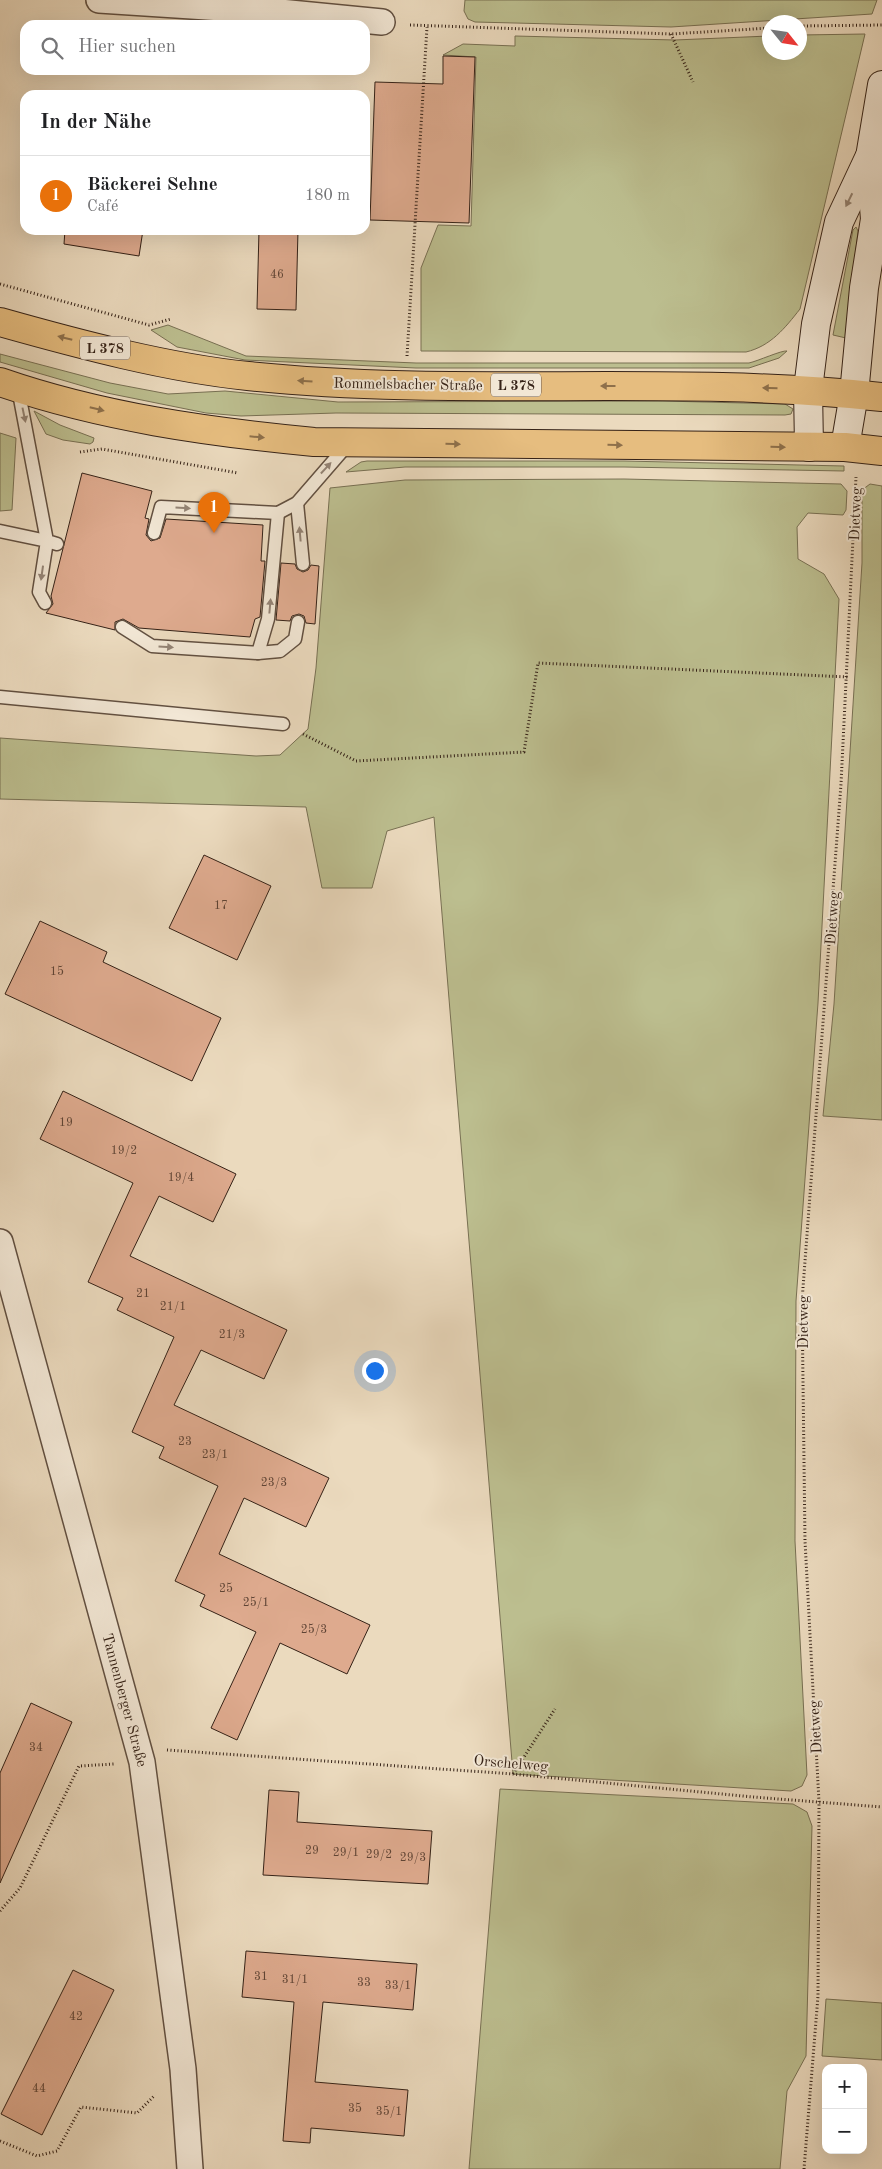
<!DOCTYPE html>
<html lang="de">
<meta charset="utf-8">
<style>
body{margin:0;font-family:"Old Standard TT",serif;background:#f2f2f2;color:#202124}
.controls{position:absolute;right:15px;bottom:15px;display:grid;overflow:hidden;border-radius:10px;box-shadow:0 5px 20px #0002}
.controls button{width:45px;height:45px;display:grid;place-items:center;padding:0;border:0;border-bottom:1px solid #e0e0e0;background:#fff;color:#202124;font:25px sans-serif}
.compass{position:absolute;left:762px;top:15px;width:45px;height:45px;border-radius:50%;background:#fff;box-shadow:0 5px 20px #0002;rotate:120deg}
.you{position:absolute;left:374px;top:1370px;width:18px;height:18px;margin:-12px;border:4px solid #fff;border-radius:50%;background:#1a73e8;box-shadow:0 0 0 8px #1a73e833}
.badge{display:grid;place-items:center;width:32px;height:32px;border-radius:50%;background:#2563eb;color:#fff;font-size:16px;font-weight:700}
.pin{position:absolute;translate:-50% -41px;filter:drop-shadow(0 1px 2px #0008)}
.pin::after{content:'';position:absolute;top:26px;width:18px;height:15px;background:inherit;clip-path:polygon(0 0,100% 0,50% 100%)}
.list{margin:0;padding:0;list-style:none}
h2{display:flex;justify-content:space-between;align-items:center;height:65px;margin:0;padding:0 20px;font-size:21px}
h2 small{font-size:16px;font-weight:400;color:#757577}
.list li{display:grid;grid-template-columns:32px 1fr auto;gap:15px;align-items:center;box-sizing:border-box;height:80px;padding:0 20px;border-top:1px solid #e0e0e0}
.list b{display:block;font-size:19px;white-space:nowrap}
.list p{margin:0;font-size:16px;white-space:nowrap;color:#757577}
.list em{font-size:16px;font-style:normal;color:#757577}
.icon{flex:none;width:28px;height:28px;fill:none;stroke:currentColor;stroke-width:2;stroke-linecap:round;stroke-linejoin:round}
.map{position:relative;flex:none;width:882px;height:2169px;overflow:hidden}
.search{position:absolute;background:#fff;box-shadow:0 5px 20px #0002;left:20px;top:20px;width:350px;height:55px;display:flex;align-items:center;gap:12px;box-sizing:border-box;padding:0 18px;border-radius:15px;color:#757577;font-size:19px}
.panel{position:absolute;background:#fff;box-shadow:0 5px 20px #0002;left:20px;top:90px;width:350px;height:145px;border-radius:15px}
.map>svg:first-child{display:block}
.green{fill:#bcbe8f;stroke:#787053}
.building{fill:#deaa8e;stroke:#352217}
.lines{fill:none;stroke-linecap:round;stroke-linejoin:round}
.lane-casing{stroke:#625041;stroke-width:15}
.street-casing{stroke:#625041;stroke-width:28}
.secondary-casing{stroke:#352217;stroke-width:30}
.primary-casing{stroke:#352217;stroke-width:30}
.path{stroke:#352217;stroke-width:3;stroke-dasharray:1 2.5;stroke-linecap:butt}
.lane{stroke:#f2e7d5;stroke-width:12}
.street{stroke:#f2e7d5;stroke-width:25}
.secondary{stroke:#f2e7d5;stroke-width:28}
.primary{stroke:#e6bd7f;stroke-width:28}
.oneway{fill:#948476}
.oneway2{fill:#8e704b}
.labels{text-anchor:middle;stroke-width:4;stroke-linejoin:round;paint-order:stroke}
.number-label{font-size:12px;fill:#5f4435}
.shield{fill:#f2e7d5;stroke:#6e5d50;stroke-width:1}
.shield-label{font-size:14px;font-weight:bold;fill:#352217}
.street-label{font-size:15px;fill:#352217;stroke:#f2e7d5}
</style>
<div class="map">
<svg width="882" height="2169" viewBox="0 0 882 2169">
<rect width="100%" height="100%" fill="#ebdabe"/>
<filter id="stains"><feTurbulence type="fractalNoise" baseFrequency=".004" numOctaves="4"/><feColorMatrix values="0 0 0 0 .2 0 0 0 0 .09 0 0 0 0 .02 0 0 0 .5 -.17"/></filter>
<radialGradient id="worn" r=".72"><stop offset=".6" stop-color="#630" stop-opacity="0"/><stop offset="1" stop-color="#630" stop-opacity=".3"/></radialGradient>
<g class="green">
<path d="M 465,0 L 877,0 L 872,14 L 671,27 L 475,22 L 468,19 L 464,11 Z"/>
<path d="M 865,34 L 800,309 C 785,328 771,346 746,352 L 421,351 L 421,268 L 438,225 L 471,226 L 476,57 L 443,55 L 463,44 L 515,46 L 515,36 L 675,40 L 769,36 L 770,52 L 800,52 L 800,35 Z"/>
<path d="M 856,227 L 858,231 L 846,338 L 833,335 L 853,230 Z"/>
<path d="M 168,325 L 246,356 L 416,363 L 749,363 C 758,361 782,350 787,351 L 779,358 L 749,368 L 416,368 L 245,360 L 177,347 L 151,330 Z"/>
<path d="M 0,354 L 110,383 L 168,394 L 225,391 L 338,402 L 663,401 L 785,404 L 793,409 L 791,414 L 785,415 L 336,413 L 241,416 L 206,413 L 107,393 L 0,362 Z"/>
<path d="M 34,411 L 60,425 L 94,438 L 93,442 L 90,444 L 63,440 L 46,434 Z"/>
<path d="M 0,433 L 16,438 L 12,510 L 0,511 Z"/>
<path d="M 367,461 L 624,461 L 844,466 L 844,471 L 624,467 L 405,467 L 346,472 L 361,462 Z"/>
<path d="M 624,479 L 841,484 L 847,491 L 846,510 L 843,515 L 808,513 L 797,527 L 798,559 L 824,574 L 839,599 L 818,1003 L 796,1301 L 795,1541 L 807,1775 L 802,1786 L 791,1791 L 513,1774 L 434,817 L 387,831 L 372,888 L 322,888 L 306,807 L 0,799 L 0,738 L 256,756 L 280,755 L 308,729 L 316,668 L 330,488 L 405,480 Z"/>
<path d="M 870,484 L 882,486 L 882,1120 L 823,1116 L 834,1004 L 862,563 L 862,490 Z"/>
<path d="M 500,1789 L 793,1804 L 807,1812 L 812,1826 L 806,2056 L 787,2091 L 780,2169 L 469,2169 Z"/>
<path d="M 826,1999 L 882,2003 L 882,2060 L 822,2056 Z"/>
</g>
<g class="building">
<path d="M 443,56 L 475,57 L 469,223 L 370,220 L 375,82 L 443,84 Z"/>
<path d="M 65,230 L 143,230 L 139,256 L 64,244 Z"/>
<path d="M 259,230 L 298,230 L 296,310 L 257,309 Z"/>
<path d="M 82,473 L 152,491 L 145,518 L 149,519 L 146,535 L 151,541 L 160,538 L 166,519 L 263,525 L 261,561 L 265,561 L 260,617 L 255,619 L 250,637 L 139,628 L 123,619 L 115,622 L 115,630 L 46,613 L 53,604 L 51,596 Z"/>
<path d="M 281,563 L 295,564 L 297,569 L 303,572 L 308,570 L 311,565 L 319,566 L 315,624 L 306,623 L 304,616 L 299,614 L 292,616 L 290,621 L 276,620 Z"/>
<path d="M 204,855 L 271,886 L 237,960 L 169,928 Z"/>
<path d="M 40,921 L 107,952 L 103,962 L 221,1018 L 192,1081 L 5,994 Z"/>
<path d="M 63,1091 L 236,1174 L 213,1222 L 159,1196 L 130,1256 L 287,1330 L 264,1379 L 201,1350 L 174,1405 L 329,1478 L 306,1527 L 244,1498 L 219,1554 L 370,1625 L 347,1674 L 280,1643 L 237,1740 L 211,1728 L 256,1632 L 200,1606 L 205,1595 L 175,1581 L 218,1486 L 159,1458 L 164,1447 L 132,1432 L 174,1337 L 117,1310 L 123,1298 L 88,1282 L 133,1183 L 40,1139 Z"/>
<path d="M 31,1703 L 72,1722 L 0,1883 L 0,1773 Z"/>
<path d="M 269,1790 L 299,1792 L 297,1822 L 432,1831 L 428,1884 L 263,1875 Z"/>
<path d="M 246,1951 L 417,1964 L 413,2010 L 323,2002 L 316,2073 L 315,2082 L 408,2090 L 404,2136 L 311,2128 L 310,2143 L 283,2141 L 294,2002 L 242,1997 Z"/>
<path d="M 73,1970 L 114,1990 L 42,2135 L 1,2114 Z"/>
</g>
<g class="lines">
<g class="lane-casing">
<g id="lane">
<path d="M 18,388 L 47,541 L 57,544"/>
<path d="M 297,503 L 303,564"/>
<path d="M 0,531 L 47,541 L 39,592 L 45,603"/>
<path d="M 154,533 L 161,507 L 278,513 L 297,503 L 349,443"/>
<path d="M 122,627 L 152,646 L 258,653 L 280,651 L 295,639 L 298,622"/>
<path d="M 258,653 L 268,619 L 278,513"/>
<path d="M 0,697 L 283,724"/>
</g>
</g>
<g class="street-casing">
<g id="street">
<path d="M 99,0 L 270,11 L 382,22"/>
<path d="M 0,1242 L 142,1762 L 183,2069 L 190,2169"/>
</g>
</g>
<g class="secondary-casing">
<g id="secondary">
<path d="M 809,447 L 808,389 L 816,324 L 839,222 L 869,158"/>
<path d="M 845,447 L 854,394 L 864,288 L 875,219 L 870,157 L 882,85"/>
</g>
</g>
<g class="primary-casing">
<g id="primary">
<path d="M 0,322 C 78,344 168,368 248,376 C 459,398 671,374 882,397"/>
<path d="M 0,382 C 101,417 208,432 314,442 L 845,447 L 882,451"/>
</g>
</g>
<g class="path">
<path d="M 410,25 L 671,34 L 770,28"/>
<path d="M 800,26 L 882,25"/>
<path d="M 671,34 L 693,82"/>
<path d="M 0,284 L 149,325 L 171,319"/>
<path d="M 407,356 L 427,27"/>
<path d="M 80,452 L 102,449 L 238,473"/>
<path d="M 303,734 L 356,761 L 524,752 L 538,663 L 848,677"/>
<path d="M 167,1750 L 513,1774 L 753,1797 L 882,1807"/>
<path d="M 513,1774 L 555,1709"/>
<path d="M 0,1911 L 20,1888 L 79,1766 L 114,1764"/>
<path d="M 0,2141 L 37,2156 L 57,2151 L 81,2107 L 137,2113 L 155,2095"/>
<path d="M 804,2169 L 818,1996 L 819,1802 L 805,1541 L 802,1301 L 841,784 L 856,477"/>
</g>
<use href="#lane" class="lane"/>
<use href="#street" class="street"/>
<use href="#secondary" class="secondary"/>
<use href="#primary" class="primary"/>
</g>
<defs><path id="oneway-solid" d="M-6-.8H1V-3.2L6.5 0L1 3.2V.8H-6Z" transform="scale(1.25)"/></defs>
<g class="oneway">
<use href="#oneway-solid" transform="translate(849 200) rotate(116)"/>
<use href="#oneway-solid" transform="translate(24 415) rotate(78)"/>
<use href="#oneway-solid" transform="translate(326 468) rotate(-47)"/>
<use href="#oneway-solid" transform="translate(183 508) rotate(3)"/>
<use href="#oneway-solid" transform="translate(300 534) rotate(-95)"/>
<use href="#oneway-solid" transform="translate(42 573) rotate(98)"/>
<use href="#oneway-solid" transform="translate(270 606) rotate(-85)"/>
<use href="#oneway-solid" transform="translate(166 647) rotate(4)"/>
</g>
<g class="oneway2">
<use href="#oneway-solid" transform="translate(65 338) rotate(-166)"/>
<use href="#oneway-solid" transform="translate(305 381) rotate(-176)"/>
<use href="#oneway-solid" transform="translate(608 386) rotate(-180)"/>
<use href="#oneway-solid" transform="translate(770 388) rotate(-179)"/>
<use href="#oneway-solid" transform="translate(97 409) rotate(14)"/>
<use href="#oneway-solid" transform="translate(257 437) rotate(5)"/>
<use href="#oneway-solid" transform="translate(453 444) rotate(1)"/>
<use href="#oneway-solid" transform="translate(615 445) rotate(1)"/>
<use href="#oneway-solid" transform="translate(778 447) rotate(1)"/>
</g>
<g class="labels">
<g class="number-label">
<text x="277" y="278">46</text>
<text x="221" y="909">17</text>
<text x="57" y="975">15</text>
<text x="66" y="1126">19</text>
<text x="124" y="1154">19/2</text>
<text x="181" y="1181">19/4</text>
<text x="143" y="1297">21</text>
<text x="173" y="1310">21/1</text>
<text x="232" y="1338">21/3</text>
<text x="185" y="1445">23</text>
<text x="215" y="1458">23/1</text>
<text x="274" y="1486">23/3</text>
<text x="226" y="1592">25</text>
<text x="256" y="1606">25/1</text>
<text x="314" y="1633">25/3</text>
<text x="36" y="1751">34</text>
<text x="312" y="1854">29</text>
<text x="346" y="1856">29/1</text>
<text x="379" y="1858">29/2</text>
<text x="413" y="1861">29/3</text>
<text x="261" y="1980">31</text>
<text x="295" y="1983">31/1</text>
<text x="364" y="1986">33</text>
<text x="398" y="1989">33/1</text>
<text x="76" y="2020">42</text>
<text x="39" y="2092">44</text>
<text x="355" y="2112">35</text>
<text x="389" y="2115">35/1</text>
</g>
<g class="shield">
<rect x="80" y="336.5" width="50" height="23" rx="4"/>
<rect x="491" y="373.5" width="50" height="23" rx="4"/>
</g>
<g class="shield-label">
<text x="105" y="353">L 378</text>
<text x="516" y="390">L 378</text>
</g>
<g class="street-label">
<text transform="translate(408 384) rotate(1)" y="5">Rommelsbacher Straße</text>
<text transform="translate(855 514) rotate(-88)" y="5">Dietweg</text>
<text transform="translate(832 918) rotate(-86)" y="5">Dietweg</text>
<text transform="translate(803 1322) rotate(-90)" y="5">Dietweg</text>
<text transform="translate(125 1700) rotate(75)" y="5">Tannenberger Straße</text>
<text transform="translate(815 1727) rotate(-93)" y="5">Dietweg</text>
<text transform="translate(511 1763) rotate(5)" y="5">Orschelweg</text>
</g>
</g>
<rect width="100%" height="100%" filter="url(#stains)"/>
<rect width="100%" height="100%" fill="url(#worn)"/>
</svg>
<div class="controls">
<button>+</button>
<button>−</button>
</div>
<svg class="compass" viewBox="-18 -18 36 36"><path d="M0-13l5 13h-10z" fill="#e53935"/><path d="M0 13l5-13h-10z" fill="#757577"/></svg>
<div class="you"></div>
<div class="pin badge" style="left:214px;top:533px;background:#e8710a">1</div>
<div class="search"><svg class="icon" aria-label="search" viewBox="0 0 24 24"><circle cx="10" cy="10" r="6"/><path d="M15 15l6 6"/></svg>Hier suchen</div>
<section class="panel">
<h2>In der Nähe<small></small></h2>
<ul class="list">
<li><span class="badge" style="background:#e8710a">1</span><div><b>Bäckerei Sehne</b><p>Café</p></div><em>180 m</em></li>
</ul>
</section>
</div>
